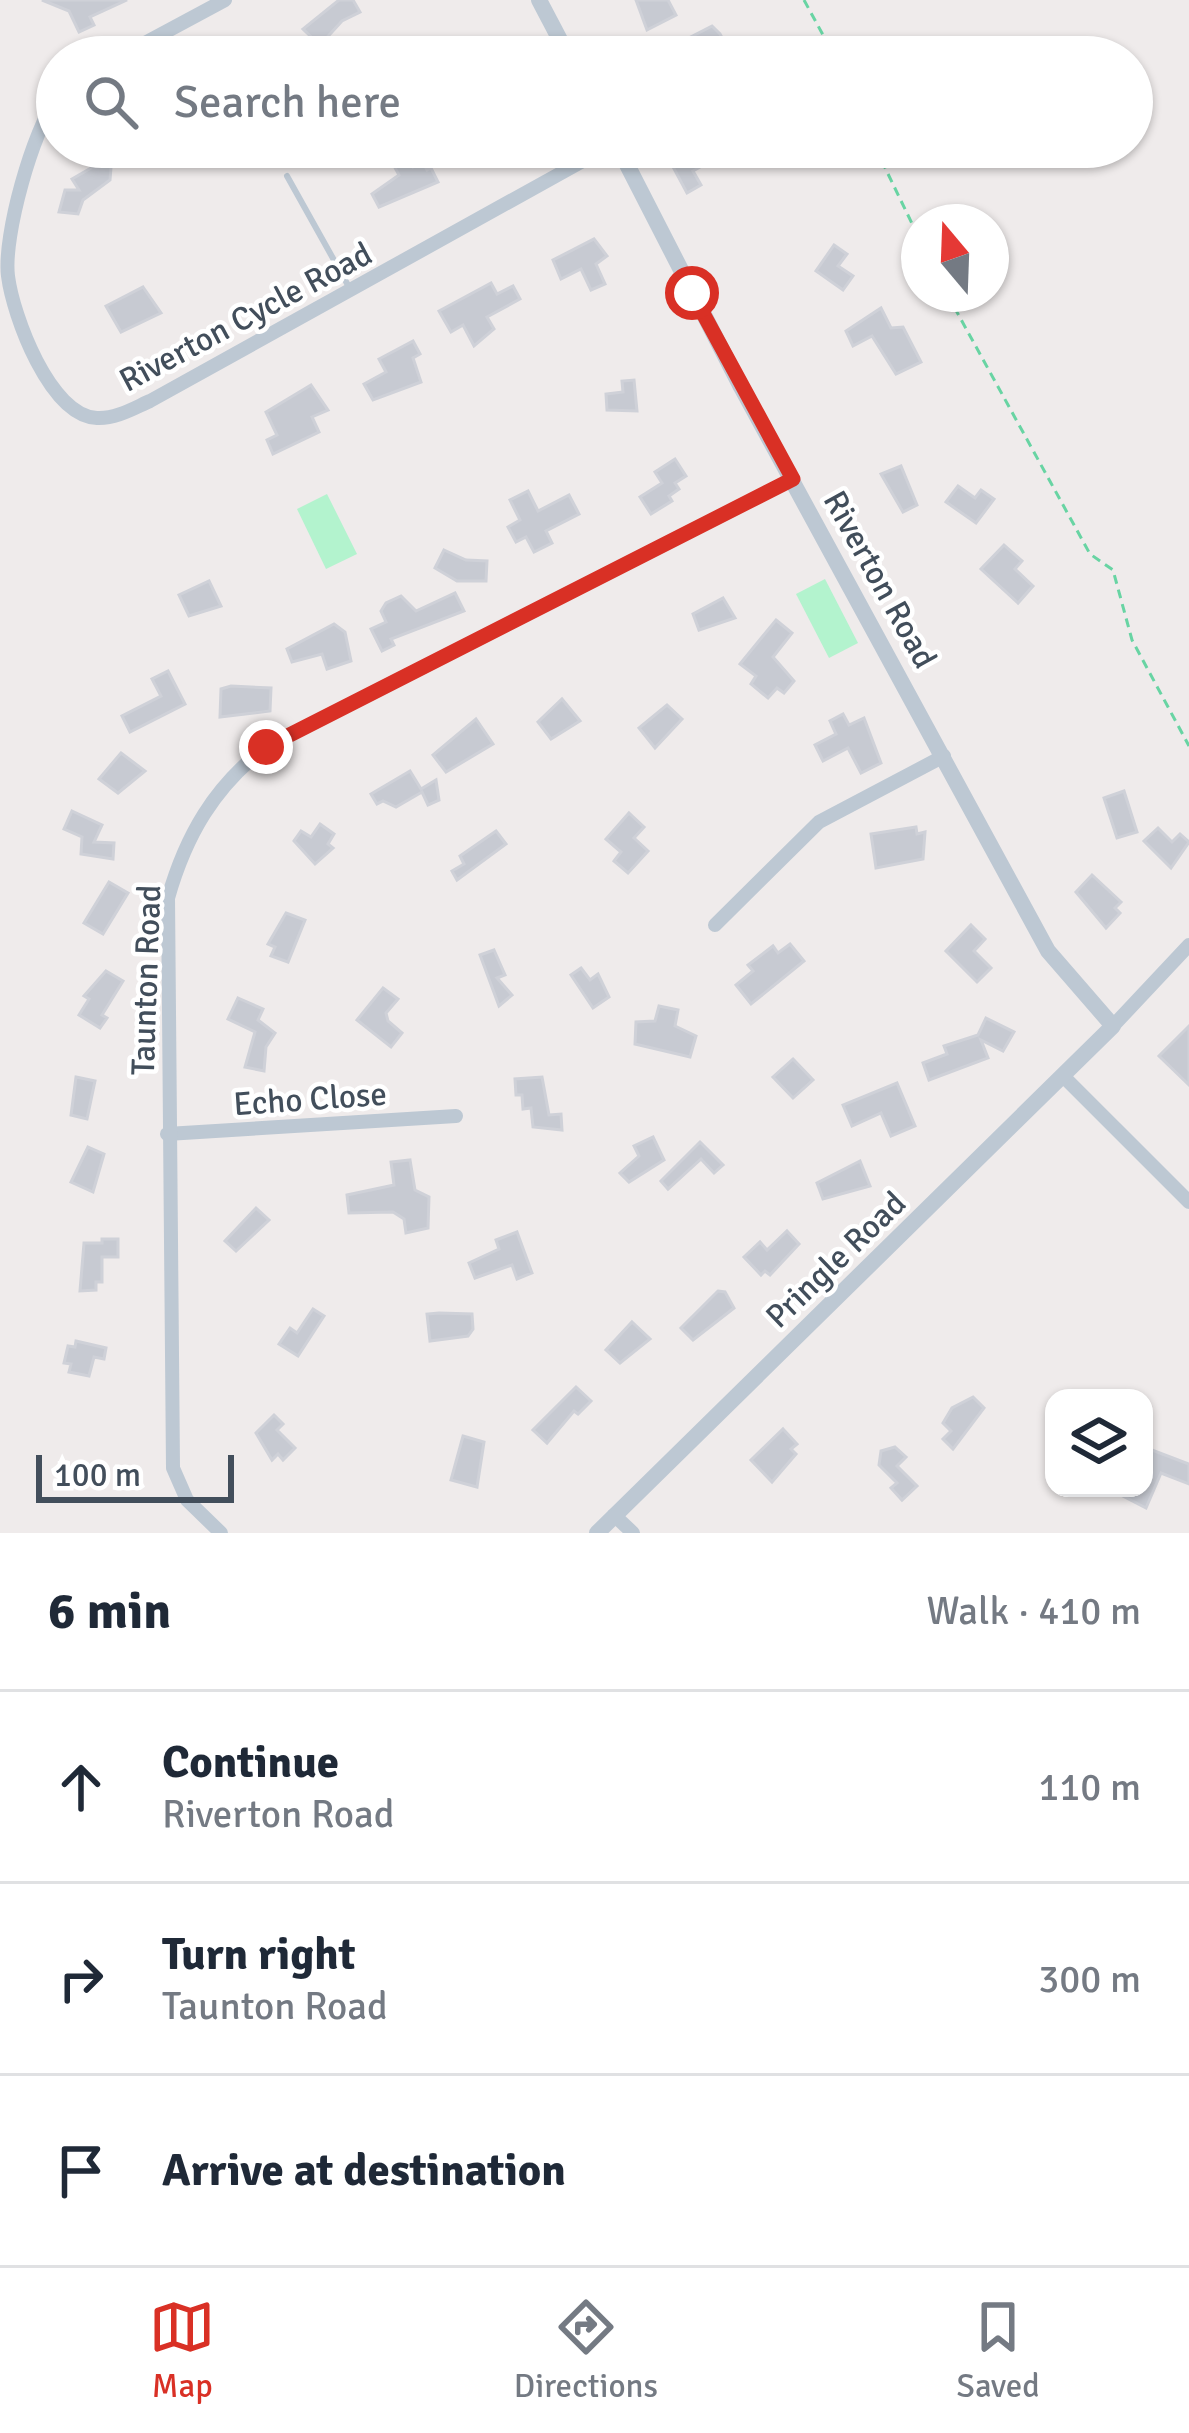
<!DOCTYPE html>
<meta charset="utf-8">
<style>
body{margin:0;font-family:Signika,sans-serif;background:#f6f6f7;color:#1f2937}
.controls{position:absolute;right:36px;bottom:36px;display:grid;overflow:hidden;border-radius:24px;box-shadow:0 3px 9px #0004}
.controls button{width:108px;height:108px;display:grid;place-items:center;padding:0;border:0;border-bottom:3px solid #e0e1e3;background:#fff;color:#1f2937;font:60px sans-serif}
.compass{position:absolute;left:901px;top:204px;width:108px;height:108px;border-radius:50%;background:#fff;box-shadow:0 3px 9px #0004;rotate:341deg}
.scale{position:absolute;left:36px;bottom:30px;width:198px;box-sizing:border-box;padding-left:12px;border:6px solid #424e5b;border-top:0;font-size:33px;line-height:42px;white-space:nowrap;color:#424e5b;-webkit-text-stroke:9px #fff;paint-order:stroke}
.stop{position:absolute;width:36px;height:36px;margin:-27px;border:9px solid #d93025;border-radius:50%;background:#fff}
.stop.end{background:#d93025;border-color:#fff;box-shadow:0 3px 12px #0008}
.list{margin:0;padding:0;list-style:none}
h2{display:flex;justify-content:space-between;align-items:center;height:156px;margin:0;padding:0 48px;font-size:51px}
h2 small{font-size:39px;font-weight:400;color:#747a83}
.list li{display:grid;grid-template-columns:78px 1fr auto;gap:36px;align-items:center;box-sizing:border-box;height:192px;padding:0 48px;border-top:3px solid #e0e1e3}
.list b{display:block;font-size:45px;white-space:nowrap}
.list p{margin:0;font-size:39px;white-space:nowrap;color:#747a83}
.list em{font-size:39px;font-style:normal;color:#747a83}
.icon{flex:none;width:66px;height:66px;fill:none;stroke:currentColor;stroke-width:2;stroke-linecap:round;stroke-linejoin:round}
.map{position:relative;flex:none;width:1189px;height:1533px;overflow:hidden}
.search{position:absolute;background:#fff;box-shadow:0 3px 9px #0004;left:36px;right:36px;top:36px;height:132px;display:flex;align-items:center;gap:30px;box-sizing:border-box;padding:0 42px;border-radius:66px;color:#747a83;font-size:45px}
.sheet{height:732px;background:#fff}
nav{display:flex;justify-content:space-around;align-items:center;box-sizing:border-box;height:168px;border-top:3px solid #e0e1e3;background:#fff;font-size:33px;color:#747a83}
nav a{display:grid;justify-items:center;gap:6px}
nav .on{color:#d93025}
.map>svg:first-child{display:block}
.green{fill:#b3f3ce}
.building{fill:#c7cad2;stroke:#cfd1d8;stroke-width:3}
.lines{fill:none;stroke-linecap:round;stroke-linejoin:round}
.path{stroke:#68d4a3;stroke-width:3;stroke-dasharray:9 6;stroke-linecap:butt}
.service{stroke:#bdc8d3;stroke-width:6}
.minor{stroke:#bdc8d3;stroke-width:14}
.tertiary{stroke:#bdc8d3;stroke-width:16}
.route{stroke:#d93025;stroke-width:15}
.labels{text-anchor:middle;stroke-width:9;stroke-linejoin:round;paint-order:stroke}
.street-label{font-size:33px;fill:#424e5b;stroke:#fff}
</style>
<div class="map">
<svg width="1189" height="1533" viewBox="0 0 1189 1533">
<rect width="100%" height="100%" fill="#efebeb"/>
<g class="green">
<path d="M 327,494 L 357,554 L 326,569 L 297,509 Z"/>
<path d="M 825,579 L 858,643 L 829,658 L 796,594 Z"/>
</g>
<g class="building">
<path d="M 42,0 L 127,0 L 90,17 L 94,25 L 79,32 L 69,11 Z"/>
<path d="M 339,0 L 353,0 L 360,12 L 342,21 L 320,45 L 303,29 Z"/>
<path d="M 636,0 L 668,0 L 676,15 L 647,30 Z"/>
<path d="M 712,26 L 720,34 L 732,57 L 699,57 L 689,38 Z"/>
<path d="M 696,147 L 715,147 L 720,156 L 693,171 L 701,185 L 687,193 L 672,165 Z"/>
<path d="M 96,150 L 112,155 L 110,180 L 83,200 L 78,214 L 59,212 L 65,190 L 79,190 L 72,179 L 91,168 Z"/>
<path d="M 408,156 L 413,167 L 423,162 L 427,170 L 431,168 L 438,182 L 379,207 L 372,194 L 399,175 L 393,164 Z"/>
<path d="M 594,239 L 607,256 L 596,264 L 605,284 L 591,290 L 581,269 L 561,279 L 553,260 Z"/>
<path d="M 834,245 L 847,254 L 838,266 L 853,276 L 843,290 L 816,271 Z"/>
<path d="M 491,283 L 497,294 L 513,286 L 520,299 L 487,317 L 494,329 L 474,346 L 463,325 L 451,332 L 439,311 Z"/>
<path d="M 143,287 L 161,313 L 121,332 L 106,306 Z"/>
<path d="M 881,308 L 891,328 L 903,327 L 921,362 L 896,374 L 872,336 L 853,346 L 846,331 Z"/>
<path d="M 413,341 L 420,354 L 413,358 L 421,382 L 373,400 L 364,384 L 386,372 L 379,359 Z"/>
<path d="M 634,380 L 637,411 L 607,410 L 606,394 L 623,392 L 622,381 Z"/>
<path d="M 311,385 L 328,410 L 312,417 L 319,432 L 273,454 L 267,440 L 277,435 L 266,412 Z"/>
<path d="M 675,459 L 686,476 L 675,483 L 679,489 L 669,496 L 672,501 L 651,514 L 640,497 L 662,483 L 655,472 Z"/>
<path d="M 901,466 L 917,505 L 903,512 L 881,474 Z"/>
<path d="M 958,486 L 975,498 L 981,490 L 994,499 L 976,523 L 946,502 Z"/>
<path d="M 528,491 L 538,511 L 569,495 L 579,514 L 546,531 L 552,543 L 534,552 L 526,537 L 516,542 L 508,527 L 520,520 L 510,500 Z"/>
<path d="M 1004,545 L 1022,561 L 1015,569 L 1033,586 L 1018,603 L 981,569 Z"/>
<path d="M 444,550 L 466,560 L 487,561 L 486,581 L 457,581 L 435,568 Z"/>
<path d="M 209,581 L 221,606 L 189,616 L 179,595 Z"/>
<path d="M 455,593 L 464,611 L 391,639 L 394,645 L 382,651 L 371,629 L 386,622 L 381,611 L 386,603 L 401,596 L 416,611 Z"/>
<path d="M 723,598 L 735,618 L 699,630 L 693,614 Z"/>
<path d="M 776,620 L 792,633 L 773,657 L 794,681 L 784,693 L 777,688 L 768,698 L 751,684 L 756,676 L 740,664 Z"/>
<path d="M 334,624 L 345,632 L 351,661 L 327,669 L 322,654 L 292,662 L 287,649 Z"/>
<path d="M 168,671 L 185,704 L 130,732 L 122,716 L 161,696 L 152,679 Z"/>
<path d="M 231,686 L 271,688 L 270,711 L 220,717 L 221,689 Z"/>
<path d="M 562,699 L 580,721 L 551,739 L 538,722 Z"/>
<path d="M 667,705 L 682,719 L 655,748 L 639,728 Z"/>
<path d="M 843,714 L 849,725 L 864,718 L 881,763 L 861,773 L 848,748 L 823,761 L 815,745 L 836,734 L 830,721 Z"/>
<path d="M 476,719 L 493,744 L 446,772 L 433,755 Z"/>
<path d="M 121,753 L 145,771 L 118,793 L 99,779 Z"/>
<path d="M 410,771 L 421,789 L 436,780 L 439,800 L 428,805 L 422,792 L 396,807 L 383,801 L 377,804 L 371,794 Z"/>
<path d="M 1124,791 L 1137,832 L 1117,838 L 1104,798 Z"/>
<path d="M 72,811 L 102,825 L 94,842 L 114,843 L 113,859 L 81,854 L 82,837 L 64,829 Z"/>
<path d="M 629,813 L 644,827 L 634,838 L 648,851 L 628,873 L 614,861 L 621,852 L 606,839 Z"/>
<path d="M 320,824 L 334,834 L 328,844 L 333,848 L 315,864 L 294,841 L 301,831 L 311,837 Z"/>
<path d="M 916,827 L 917,834 L 925,832 L 923,859 L 876,868 L 871,834 Z"/>
<path d="M 1158,828 L 1172,842 L 1180,834 L 1189,842 L 1171,868 L 1144,841 Z"/>
<path d="M 496,831 L 506,844 L 457,880 L 452,871 L 464,864 L 460,856 Z"/>
<path d="M 1092,875 L 1121,902 L 1115,908 L 1120,913 L 1106,928 L 1076,892 Z"/>
<path d="M 109,882 L 128,893 L 103,934 L 84,923 Z"/>
<path d="M 286,913 L 305,920 L 288,962 L 271,956 L 275,947 L 268,944 Z"/>
<path d="M 971,925 L 985,939 L 974,951 L 991,968 L 977,982 L 946,951 Z"/>
<path d="M 790,944 L 804,961 L 751,1004 L 736,985 L 753,971 L 748,965 L 773,946 L 778,953 Z"/>
<path d="M 494,950 L 505,975 L 497,978 L 512,995 L 499,1006 L 480,955 Z"/>
<path d="M 581,968 L 590,980 L 598,974 L 609,997 L 593,1008 L 571,975 Z"/>
<path d="M 106,971 L 123,981 L 102,1015 L 107,1018 L 100,1028 L 79,1015 L 89,999 L 84,996 Z"/>
<path d="M 383,988 L 398,999 L 386,1013 L 388,1021 L 402,1033 L 391,1047 L 357,1020 Z"/>
<path d="M 238,998 L 263,1009 L 258,1020 L 275,1033 L 266,1047 L 264,1071 L 245,1067 L 255,1032 L 228,1019 Z"/>
<path d="M 659,1006 L 678,1010 L 675,1026 L 696,1036 L 690,1057 L 635,1044 L 636,1022 L 655,1021 Z"/>
<path d="M 986,1018 L 1014,1032 L 1003,1051 L 981,1040 L 988,1058 L 929,1080 L 923,1063 L 947,1054 L 944,1046 L 978,1035 Z"/>
<path d="M 1189,1026 L 1189,1085 L 1159,1056 Z"/>
<path d="M 793,1059 L 813,1080 L 793,1098 L 773,1077 Z"/>
<path d="M 76,1077 L 95,1081 L 87,1119 L 71,1115 Z"/>
<path d="M 542,1077 L 549,1115 L 561,1114 L 562,1130 L 533,1127 L 531,1108 L 523,1109 L 522,1095 L 516,1095 L 515,1079 Z"/>
<path d="M 897,1083 L 915,1126 L 891,1136 L 881,1113 L 852,1126 L 843,1105 Z"/>
<path d="M 653,1137 L 664,1160 L 629,1182 L 620,1173 L 639,1156 L 634,1146 Z"/>
<path d="M 700,1142 L 723,1165 L 714,1173 L 701,1159 L 668,1189 L 661,1181 Z"/>
<path d="M 88,1147 L 104,1154 L 93,1192 L 71,1182 Z"/>
<path d="M 410,1160 L 415,1190 L 429,1197 L 428,1228 L 406,1233 L 404,1219 L 393,1212 L 349,1213 L 347,1195 L 394,1185 L 391,1162 Z"/>
<path d="M 860,1161 L 870,1186 L 823,1199 L 817,1183 Z"/>
<path d="M 256,1208 L 269,1220 L 236,1251 L 225,1241 Z"/>
<path d="M 787,1231 L 799,1244 L 770,1275 L 765,1271 L 761,1275 L 744,1257 L 760,1242 L 767,1250 Z"/>
<path d="M 517,1232 L 532,1273 L 517,1279 L 512,1265 L 475,1278 L 469,1263 L 499,1249 L 496,1240 Z"/>
<path d="M 102,1239 L 118,1239 L 118,1257 L 102,1257 L 102,1282 L 96,1282 L 96,1290 L 80,1291 L 84,1243 L 102,1243 Z"/>
<path d="M 718,1291 L 725,1292 L 734,1308 L 693,1340 L 681,1328 Z"/>
<path d="M 313,1309 L 324,1316 L 298,1356 L 279,1344 L 290,1328 L 297,1333 Z"/>
<path d="M 439,1313 L 472,1314 L 473,1329 L 468,1336 L 430,1341 L 427,1314 Z"/>
<path d="M 632,1322 L 650,1339 L 620,1363 L 606,1350 Z"/>
<path d="M 76,1341 L 106,1348 L 104,1359 L 94,1357 L 89,1376 L 69,1372 L 71,1364 L 64,1363 L 68,1346 L 75,1347 Z"/>
<path d="M 576,1387 L 591,1401 L 578,1414 L 574,1411 L 547,1443 L 533,1430 Z"/>
<path d="M 973,1397 L 984,1408 L 953,1449 L 943,1439 L 951,1431 L 943,1423 L 952,1408 Z"/>
<path d="M 274,1415 L 283,1424 L 277,1430 L 295,1448 L 283,1460 L 278,1454 L 272,1460 L 256,1433 Z"/>
<path d="M 783,1429 L 797,1444 L 791,1449 L 796,1454 L 772,1482 L 751,1460 Z"/>
<path d="M 463,1436 L 484,1442 L 477,1487 L 451,1480 Z"/>
<path d="M 895,1447 L 906,1457 L 897,1466 L 917,1486 L 902,1500 L 891,1488 L 897,1483 L 879,1465 L 881,1451 Z"/>
<path d="M 1144,1447 L 1189,1464 L 1189,1484 L 1161,1473 L 1146,1508 L 1121,1495 L 1124,1488 L 1144,1488 Z"/>
</g>
<g class="lines">
<g class="path">
<path d="M 804,0 L 835,57"/>
<path d="M 875,147 L 919,238"/>
<path d="M 947,294 L 1090,554 L 1113,570 L 1132,640 L 1189,746"/>
</g>
<path class="service" d="M 287,176 L 349,287"/>
<g class="minor">
<path d="M 119,57 L 225,0"/>
<path d="M 57,98 C 33,130 3,236 8,276 C 13,316 50,416 97,418 C 116,419 134,408 150,401 L 608,147"/>
<path d="M 715,925 L 819,822 L 944,756"/>
<path d="M 1113,1026 L 1189,945"/>
<path d="M 1064,1077 L 1189,1202"/>
<path d="M 167,1134 L 456,1116"/>
<path d="M 614,1515 L 633,1533"/>
<path d="M 221,1533 L 187,1500 L 173,1468 L 168,898 C 186,835 214,787 266,747 L 793,479"/>
</g>
<g class="tertiary">
<path d="M 539,0 L 569,57"/>
<path d="M 597,1533 L 1113,1026 L 1048,951 L 741,387 L 618,147"/>
</g>
</g>
<g class="lines">
<path class="route" d="M 266,747 L 793,479 L 692,293"/>
</g>
<g class="labels">
<g class="street-label">
<text transform="translate(245 316) rotate(-28)" y="12">Riverton Cycle Road</text>
<text transform="translate(881 579) rotate(61)" y="12">Riverton Road</text>
<text transform="translate(145 980) rotate(-88)" y="12">Taunton Road</text>
<text transform="translate(310 1098) rotate(-4)" y="12">Echo Close</text>
<text transform="translate(835 1259) rotate(-44)" y="12">Pringle Road</text>
</g>
</g>
</svg>
<div class="controls">
<button><svg class="icon" aria-label="layers" viewBox="0 0 24 24"><path d="M12 4l9 5-9 5-9-5zM3 14l9 5 9-5"/></svg></button>
</div>
<svg class="compass" viewBox="-18 -18 36 36"><path d="M0-13l5 13h-10z" fill="#e53935"/><path d="M0 13l5-13h-10z" fill="#747a83"/></svg>
<div class="scale">100 m</div>
<div class="stop" style="left:692px;top:293px"></div>
<div class="stop end" style="left:266px;top:747px"></div>
<div class="search"><svg class="icon" aria-label="search" viewBox="0 0 24 24"><circle cx="10" cy="10" r="6"/><path d="M15 15l6 6"/></svg>Search here</div>
</div>
<section class="sheet">
<h2>6 min<small>Walk · 410 m</small></h2>
<ul class="list">
<li><svg class="icon" aria-label="ahead" viewBox="0 0 24 24"><path d="M12 20V5M6 11l6-6 6 6"/></svg><div><b>Continue</b><p>Riverton Road</p></div><em>110 m</em></li>
<li><svg class="icon" aria-label="right" viewBox="0 0 24 24"><path d="M7 20v-9h11M14 6l5 5-5 5"/></svg><div><b>Turn right</b><p>Taunton Road</p></div><em>300 m</em></li>
<li><svg class="icon" aria-label="arrive" viewBox="0 0 24 24"><path d="M6 21V4h12l-3 4 3 4H6"/></svg><div><b>Arrive at destination</b></div></li>
</ul>
</section>
<nav>
<a class="on"><svg class="icon" aria-label="map" viewBox="0 0 24 24"><path d="M3 6l6-2 6 2 6-2v14l-6 2-6-2-6 2zM9 4v14M15 6v14"/></svg>Map</a>
<a><svg class="icon" aria-label="directions" viewBox="0 0 24 24"><path d="M12 3l9 9-9 9-9-9zM9 14v-3h6M13 9l2 2-2 2"/></svg>Directions</a>
<a><svg class="icon" aria-label="saved" viewBox="0 0 24 24"><path d="M7 4h10v16l-5-4-5 4z"/></svg>Saved</a>
</nav>
